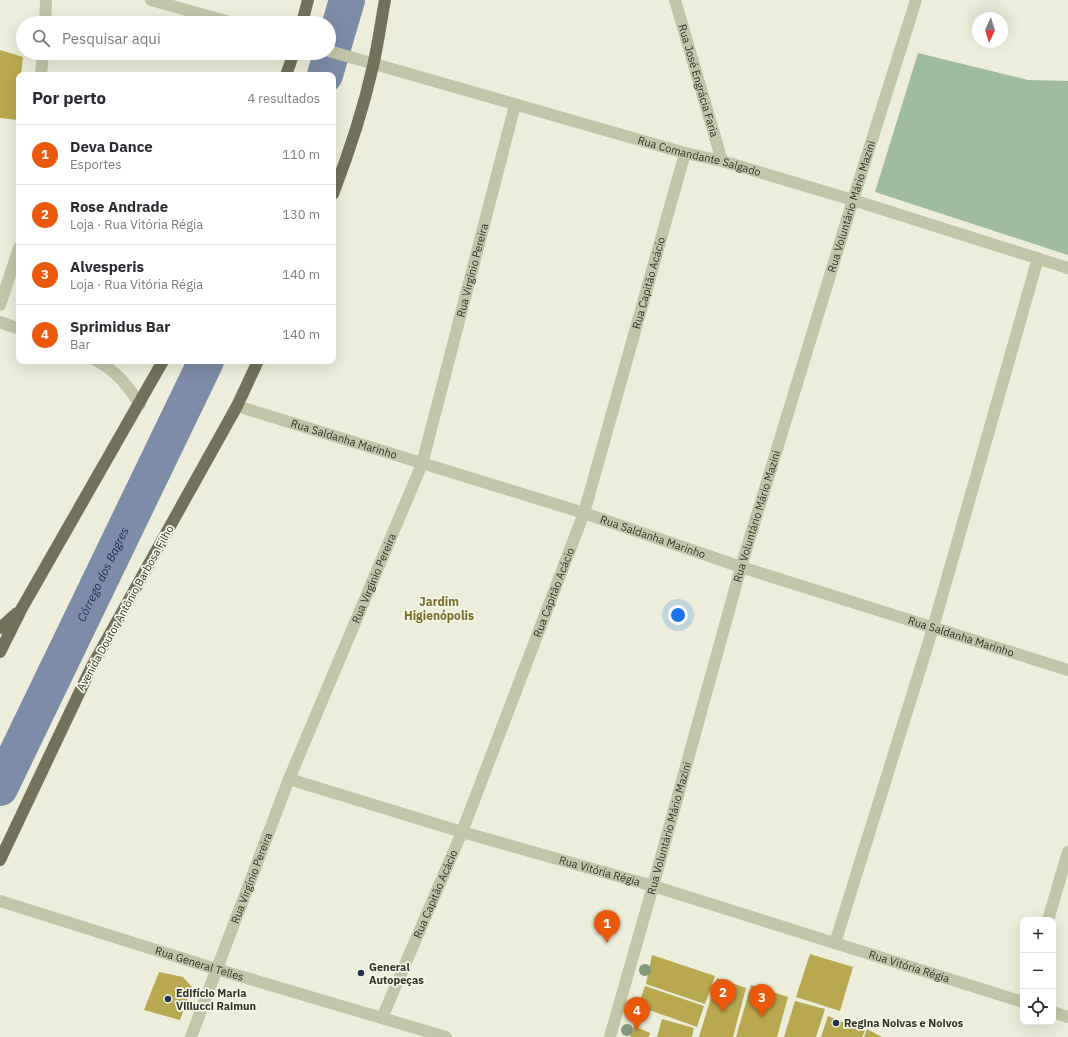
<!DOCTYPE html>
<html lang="pt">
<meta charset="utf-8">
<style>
body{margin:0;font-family:"IBM Plex Sans",sans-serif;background:#f2f2f3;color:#2b2b33}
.controls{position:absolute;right:12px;bottom:12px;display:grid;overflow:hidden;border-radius:8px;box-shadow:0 4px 16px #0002}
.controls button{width:36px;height:36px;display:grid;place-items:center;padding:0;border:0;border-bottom:1px solid #e1e1e2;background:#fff;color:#2b2b33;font:20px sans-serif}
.compass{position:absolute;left:972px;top:12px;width:36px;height:36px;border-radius:50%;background:#fff;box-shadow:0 4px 16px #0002;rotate:184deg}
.you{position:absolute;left:678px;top:615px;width:14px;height:14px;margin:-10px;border:3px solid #fff;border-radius:50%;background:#1a73e8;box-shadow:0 0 0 6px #1a73e833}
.badge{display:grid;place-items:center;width:26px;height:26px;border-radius:50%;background:#ea580c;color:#fff;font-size:13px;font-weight:700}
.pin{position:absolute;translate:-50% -33px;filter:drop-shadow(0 1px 2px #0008)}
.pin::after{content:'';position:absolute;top:21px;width:14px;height:12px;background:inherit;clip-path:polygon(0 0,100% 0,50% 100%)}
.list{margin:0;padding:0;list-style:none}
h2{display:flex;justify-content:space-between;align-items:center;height:52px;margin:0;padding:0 16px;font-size:17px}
h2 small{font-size:13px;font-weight:400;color:#7c7c81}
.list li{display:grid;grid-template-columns:26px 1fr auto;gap:12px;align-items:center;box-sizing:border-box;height:60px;padding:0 16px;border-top:1px solid #e1e1e2}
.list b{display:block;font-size:15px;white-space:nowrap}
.list p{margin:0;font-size:13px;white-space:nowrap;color:#7c7c81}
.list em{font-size:13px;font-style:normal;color:#7c7c81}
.icon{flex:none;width:22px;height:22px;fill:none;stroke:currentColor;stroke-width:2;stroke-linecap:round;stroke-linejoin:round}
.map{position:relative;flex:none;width:1068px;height:1037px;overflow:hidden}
.search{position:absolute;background:#fff;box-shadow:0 4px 16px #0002;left:16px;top:16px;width:320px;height:44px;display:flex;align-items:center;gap:10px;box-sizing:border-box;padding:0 14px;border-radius:22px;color:#7c7c81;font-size:15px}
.panel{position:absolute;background:#fff;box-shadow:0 4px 16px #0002;left:16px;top:72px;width:320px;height:292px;border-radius:8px}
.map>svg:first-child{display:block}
.green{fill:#9fbc9d}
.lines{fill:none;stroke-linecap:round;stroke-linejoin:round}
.river{stroke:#7d8ca8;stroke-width:36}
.building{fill:#b8a84f}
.minor{stroke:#c3c5a8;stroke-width:12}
.major{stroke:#73715a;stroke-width:12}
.tree{fill:#84967c}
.poi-dot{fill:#22314f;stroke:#f4f7e7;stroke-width:1.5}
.labels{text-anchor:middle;stroke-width:3.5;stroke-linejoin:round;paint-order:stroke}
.street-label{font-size:11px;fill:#333227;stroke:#f4f7e7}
.poi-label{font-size:11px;font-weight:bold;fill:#333227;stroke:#f4f7e7;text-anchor:start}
.water-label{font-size:12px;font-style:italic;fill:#22314f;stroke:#f4f7e7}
.neighbourhood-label{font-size:12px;font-weight:bold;fill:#796c2a;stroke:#f4f7e7}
</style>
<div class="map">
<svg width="1068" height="1037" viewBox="0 0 1068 1037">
<rect width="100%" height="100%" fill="#eceedb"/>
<path class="green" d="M 918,53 L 1028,80 L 1068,81 L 1068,255 L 875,192 Z"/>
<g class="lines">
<g class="river">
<path d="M 325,75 L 347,0"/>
<path id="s1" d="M 0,788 L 206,361"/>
</g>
</g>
<g class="building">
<path d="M 0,50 L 23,57 L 21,75 L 19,75 L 18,120 L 0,118 Z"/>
<path d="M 810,954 L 853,967 L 840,1011 L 796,997 Z"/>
<path d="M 652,955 L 715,976 L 705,1004 L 646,984 Z"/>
<path d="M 159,972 L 183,977 L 192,987 L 180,1020 L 144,1010 Z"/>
<path d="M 717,978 L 746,988 L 733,1037 L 699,1037 Z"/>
<path d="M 751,985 L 788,997 L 777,1037 L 736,1037 Z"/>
<path d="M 645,986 L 704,1006 L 697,1027 L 638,1006 Z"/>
<path d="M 795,1001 L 825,1009 L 816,1037 L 784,1037 Z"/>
<path d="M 828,1016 L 865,1031 L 862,1037 L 821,1037 Z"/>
<path d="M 662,1019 L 694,1028 L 692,1037 L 657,1037 Z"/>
<path d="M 634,1026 L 650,1033 L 649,1037 L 630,1037 Z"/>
<path d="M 867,1029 L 882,1037 L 864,1037 Z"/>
</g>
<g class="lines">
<g class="minor">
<path d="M 151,0 L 233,23"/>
<path id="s2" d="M 675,0 L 722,161"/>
<path d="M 45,23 L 46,0"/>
<path id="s3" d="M 329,51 L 685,153 L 722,161 L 853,200 L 1068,268"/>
<path d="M 41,75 L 43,53"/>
<path d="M 0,305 L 19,248"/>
<path d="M 0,322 L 19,329"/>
<path d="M 97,361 C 117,371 127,386 140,404"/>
<path id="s4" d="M 237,406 L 584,513 L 741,567 L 1068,670"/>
<path id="s5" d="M 289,779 L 462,832 L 653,886 L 1023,1002"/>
<path id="s6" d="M 0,901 L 216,969 L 446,1037"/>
<path d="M 1048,920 L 1068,852"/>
<path d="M 835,943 L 933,628 L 1038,258"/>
<path d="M 1053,1012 L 1068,1017"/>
<path id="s7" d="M 382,1018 L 462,832 L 584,513 L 685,153"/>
<path id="s8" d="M 191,1037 L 289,779 L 422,464 L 515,105"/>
<path id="s9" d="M 610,1037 L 653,886 L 741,567 L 853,200 L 916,0"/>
</g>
<g class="major">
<path d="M 302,23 L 308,0"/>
<path d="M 286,75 L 294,53"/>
<path d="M 333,194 C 349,153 363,110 373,66 C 378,44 381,22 385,0"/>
<path d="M 0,628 L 17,613"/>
<path d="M 0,652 L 22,608 L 163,361"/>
<path d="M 0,860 L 91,668 L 237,406 L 258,361"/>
</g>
</g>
<g class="tree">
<circle cx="645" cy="970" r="6"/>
<circle cx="627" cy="1030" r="6"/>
</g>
<g class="poi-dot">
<circle cx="361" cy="973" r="4"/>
<circle cx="168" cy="999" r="4"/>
<circle cx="836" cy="1023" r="4"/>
</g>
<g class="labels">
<g class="street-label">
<text dy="4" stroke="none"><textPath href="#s2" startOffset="84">Rua José Engrácia Faria</textPath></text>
<text dy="4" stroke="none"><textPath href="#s3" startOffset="385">Rua Comandante Salgado</textPath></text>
<text dy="4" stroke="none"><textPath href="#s9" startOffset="865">Rua Voluntário Mário Mazini</textPath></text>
<text dy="4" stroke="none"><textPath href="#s8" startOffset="818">Rua Virgínio Pereira</textPath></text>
<text dy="4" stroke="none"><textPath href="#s7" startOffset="783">Rua Capitão Acácio</textPath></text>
<text dy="4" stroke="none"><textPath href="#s4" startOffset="112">Rua Saldanha Marinho</textPath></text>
<text dy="4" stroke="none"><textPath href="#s9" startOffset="541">Rua Voluntário Mário Mazini</textPath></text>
<text dy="4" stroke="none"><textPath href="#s4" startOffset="436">Rua Saldanha Marinho</textPath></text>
<text dy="4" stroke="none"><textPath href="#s8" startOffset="494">Rua Virgínio Pereira</textPath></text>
<text dy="4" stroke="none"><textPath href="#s7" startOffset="459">Rua Capitão Acácio</textPath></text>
<text transform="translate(125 608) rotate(-61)" y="4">Avenida Doutor Antônio Barbosa Filho</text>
<text dy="4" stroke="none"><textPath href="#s4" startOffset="760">Rua Saldanha Marinho</textPath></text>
<text dy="4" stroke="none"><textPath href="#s9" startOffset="217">Rua Voluntário Mário Mazini</textPath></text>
<text dy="4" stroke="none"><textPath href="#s5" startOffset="324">Rua Vitória Régia</textPath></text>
<text dy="4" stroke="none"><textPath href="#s8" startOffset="170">Rua Virgínio Pereira</textPath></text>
<text dy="4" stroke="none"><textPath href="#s7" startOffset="135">Rua Capitão Acácio</textPath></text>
<text dy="4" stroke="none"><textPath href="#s6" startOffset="209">Rua General Telles</textPath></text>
<text dy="4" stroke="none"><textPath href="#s5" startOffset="648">Rua Vitória Régia</textPath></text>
</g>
<g class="poi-label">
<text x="369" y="971">General<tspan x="369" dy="13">Autopeças</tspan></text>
<text x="176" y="997">Edifício Maria<tspan x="176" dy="13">Villucci Raimun</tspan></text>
<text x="844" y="1027">Regina Noivas e Noivos</text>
</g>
<g class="water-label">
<text dy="4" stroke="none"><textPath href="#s1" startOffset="237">Córrego dos Bagres</textPath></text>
</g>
<g class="neighbourhood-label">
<text x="439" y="606">Jardim<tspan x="439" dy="14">Higienópolis</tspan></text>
</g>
</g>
</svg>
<div class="controls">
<button>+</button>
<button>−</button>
<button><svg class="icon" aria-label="locate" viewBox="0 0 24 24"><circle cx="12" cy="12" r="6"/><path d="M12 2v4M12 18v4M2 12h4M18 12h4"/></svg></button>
</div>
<svg class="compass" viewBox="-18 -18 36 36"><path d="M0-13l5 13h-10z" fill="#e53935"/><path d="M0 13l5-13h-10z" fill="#7c7c81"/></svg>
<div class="you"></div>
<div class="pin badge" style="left:607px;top:943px">1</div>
<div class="pin badge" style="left:723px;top:1012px">2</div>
<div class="pin badge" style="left:762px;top:1017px">3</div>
<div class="pin badge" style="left:637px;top:1030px">4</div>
<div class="search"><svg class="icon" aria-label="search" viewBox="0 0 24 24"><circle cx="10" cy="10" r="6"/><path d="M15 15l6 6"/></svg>Pesquisar aqui</div>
<section class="panel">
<h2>Por perto<small>4 resultados</small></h2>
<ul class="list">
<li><span class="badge">1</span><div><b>Deva Dance</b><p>Esportes</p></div><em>110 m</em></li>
<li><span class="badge">2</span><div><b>Rose Andrade</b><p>Loja · Rua Vitória Régia</p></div><em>130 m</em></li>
<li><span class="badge">3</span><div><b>Alvesperis</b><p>Loja · Rua Vitória Régia</p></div><em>140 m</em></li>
<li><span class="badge">4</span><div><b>Sprimidus Bar</b><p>Bar</p></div><em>140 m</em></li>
</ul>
</section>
</div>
